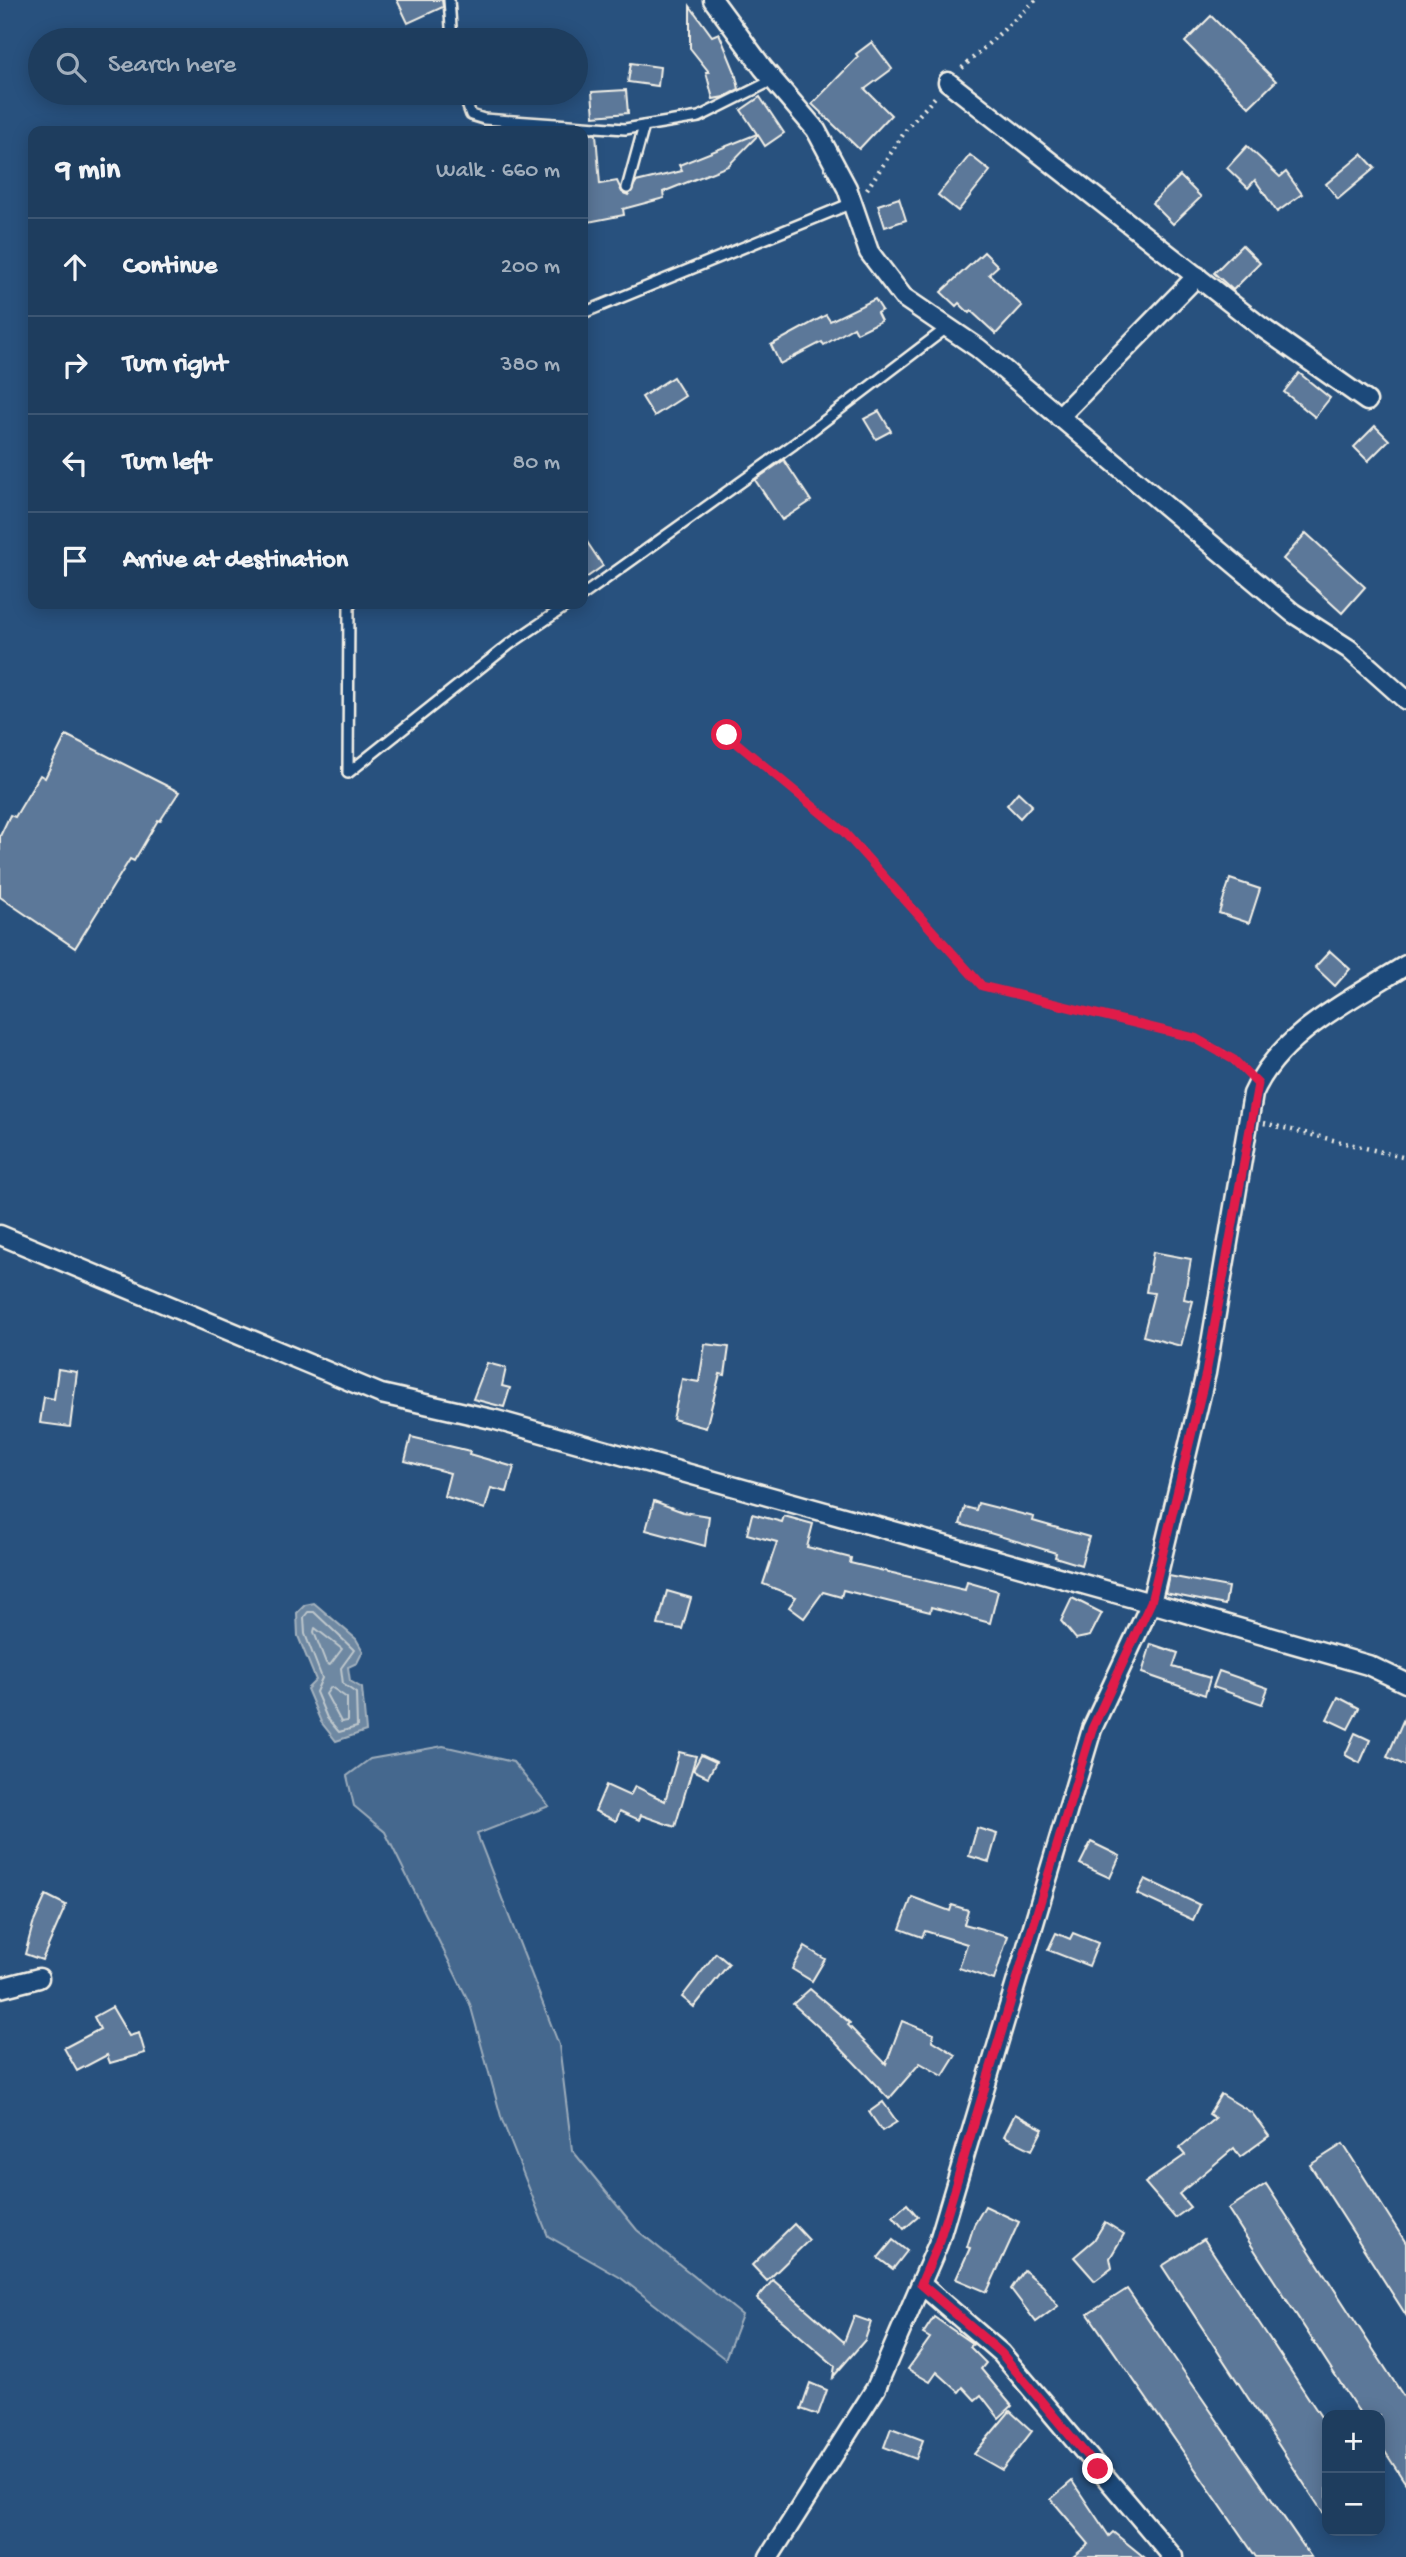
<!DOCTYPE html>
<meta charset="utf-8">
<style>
body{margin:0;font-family:"Gochi Hand",sans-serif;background:#264464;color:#f1f3f6}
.controls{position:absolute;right:21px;bottom:21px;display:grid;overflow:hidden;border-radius:14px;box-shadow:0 4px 18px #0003}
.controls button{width:63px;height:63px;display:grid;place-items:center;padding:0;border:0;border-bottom:2px solid #3c5673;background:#1e3d5e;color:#f1f3f6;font:35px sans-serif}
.stop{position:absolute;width:21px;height:21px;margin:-16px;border:5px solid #e11d48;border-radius:50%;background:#fff}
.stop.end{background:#e11d48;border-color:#fff;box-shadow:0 2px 7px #0008}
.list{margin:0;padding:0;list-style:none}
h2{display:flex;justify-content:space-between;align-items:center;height:91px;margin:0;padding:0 28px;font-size:30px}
h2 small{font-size:23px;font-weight:400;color:#a1aebc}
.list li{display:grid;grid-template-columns:46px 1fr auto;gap:21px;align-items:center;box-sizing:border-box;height:98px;padding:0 28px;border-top:2px solid #3c5673}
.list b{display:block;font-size:26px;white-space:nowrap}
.list em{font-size:23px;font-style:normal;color:#a1aebc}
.icon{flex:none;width:38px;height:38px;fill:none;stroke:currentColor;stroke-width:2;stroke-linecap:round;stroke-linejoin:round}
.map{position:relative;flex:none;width:1406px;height:2557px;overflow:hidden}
.search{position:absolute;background:#1e3d5e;box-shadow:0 4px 18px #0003;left:28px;top:28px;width:560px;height:77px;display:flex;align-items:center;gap:18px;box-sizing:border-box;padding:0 24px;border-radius:38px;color:#a1aebc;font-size:26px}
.panel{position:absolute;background:#1e3d5e;box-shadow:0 4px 18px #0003;left:28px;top:126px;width:560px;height:483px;border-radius:14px}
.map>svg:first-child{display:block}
.green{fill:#45688e;stroke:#9cacbb;stroke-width:2}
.water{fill:#6e88a2;stroke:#a4b2be;stroke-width:2}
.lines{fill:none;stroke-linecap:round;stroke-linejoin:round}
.shore{stroke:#bec7cc;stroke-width:2}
.building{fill:#5b7899;stroke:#f4f1e8;stroke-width:2}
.lane-casing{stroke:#f4f1e8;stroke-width:14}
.street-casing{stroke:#f4f1e8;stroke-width:23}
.path{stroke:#f4f1e8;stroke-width:4.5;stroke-dasharray:2 5;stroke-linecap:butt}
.lane{stroke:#1f4a7a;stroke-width:9}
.street{stroke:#1f4a7a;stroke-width:18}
.route{stroke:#e11d48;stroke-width:9}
</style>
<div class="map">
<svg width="1406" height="2557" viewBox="0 0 1406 2557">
<rect width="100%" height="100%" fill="#28517e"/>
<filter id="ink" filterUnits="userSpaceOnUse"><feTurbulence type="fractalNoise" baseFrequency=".0143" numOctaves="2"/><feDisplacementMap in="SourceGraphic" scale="14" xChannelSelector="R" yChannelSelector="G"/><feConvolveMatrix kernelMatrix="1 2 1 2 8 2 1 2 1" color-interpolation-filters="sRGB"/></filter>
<g filter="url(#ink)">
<path class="green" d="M 443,1746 L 513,1762 L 549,1806 L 477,1834 L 559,2045 L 572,2150 L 637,2230 L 742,2315 L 725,2359 L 621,2278 L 548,2236 L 502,2120 L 470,2004 L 385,1832 L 354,1806 L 347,1776 L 370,1759 Z"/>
<path class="water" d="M 314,1603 L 356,1639 L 363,1651 L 357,1663 L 348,1667 L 350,1681 L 362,1688 L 366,1731 L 336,1741 L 321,1722 L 307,1689 L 316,1680 L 298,1636 L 297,1613 L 305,1605 Z"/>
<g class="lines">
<g class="shore">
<path d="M 308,1612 L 314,1612 L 354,1650 L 341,1668 L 343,1684 L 356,1693 L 357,1727 L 339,1732 L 327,1718 L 316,1692 L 322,1678 L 305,1634 L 304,1617 Z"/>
<path d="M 315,1628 L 342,1649 L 330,1665 L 326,1663 L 314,1632 Z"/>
<path d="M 331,1687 L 347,1698 L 347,1721 L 341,1722 L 326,1694 Z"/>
</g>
</g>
<g class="building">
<path d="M 397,0 L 442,0 L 443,7 L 408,23 Z"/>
<path d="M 690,6 L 712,36 L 719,33 L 735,72 L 739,89 L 724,97 L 713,99 L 706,72 L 709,72 L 690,48 Z"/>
<path d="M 1211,16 L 1276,81 L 1249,107 L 1185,42 Z"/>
<path d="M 872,42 L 892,69 L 865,89 L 891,115 L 859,149 L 812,104 L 858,57 L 856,54 Z"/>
<path d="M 631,63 L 660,67 L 658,86 L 628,82 Z"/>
<path d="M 626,90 L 628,113 L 594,116 L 592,92 Z"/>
<path d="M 760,97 L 784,133 L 765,146 L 758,135 L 728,166 L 663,192 L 664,198 L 623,209 L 624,215 L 583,223 L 583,134 L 596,134 L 600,184 L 617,181 L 622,192 L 628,195 L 636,182 L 682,171 L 679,165 L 757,134 L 741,110 Z"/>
<path d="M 1247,146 L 1280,177 L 1286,172 L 1302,194 L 1277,212 L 1255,180 L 1248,188 L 1227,168 Z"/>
<path d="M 1362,154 L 1375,168 L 1338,199 L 1326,184 Z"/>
<path d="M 970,155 L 990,171 L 958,211 L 938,195 Z"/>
<path d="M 1180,176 L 1201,197 L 1173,224 L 1152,203 Z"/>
<path d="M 899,198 L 906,220 L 885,227 L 878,205 Z"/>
<path d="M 1242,245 L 1260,263 L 1233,290 L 1214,273 Z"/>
<path d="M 984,252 L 998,266 L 989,274 L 1022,306 L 996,334 L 971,311 L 969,313 L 959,303 L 956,306 L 941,292 Z"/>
<path d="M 875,299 L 882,310 L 877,313 L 881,321 L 857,333 L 854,327 L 824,345 L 822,342 L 780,364 L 771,345 L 826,315 L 830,321 Z"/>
<path d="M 1299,373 L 1330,398 L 1315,417 L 1284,392 Z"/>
<path d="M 673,377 L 685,396 L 654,416 L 642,397 Z"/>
<path d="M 879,411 L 891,431 L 876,439 L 864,419 Z"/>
<path d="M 1375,426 L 1389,440 L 1368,461 L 1354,447 Z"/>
<path d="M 784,460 L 811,501 L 782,520 L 755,480 Z"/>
<path d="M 1306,533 L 1365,587 L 1342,613 L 1283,559 Z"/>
<path d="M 583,536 L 603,566 L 583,580 Z"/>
<path d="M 66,735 L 179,792 L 160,821 L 158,820 L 134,861 L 130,859 L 75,948 L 0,897 L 0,836 L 10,815 L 15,817 L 40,775 L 45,778 Z"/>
<path d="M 1018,792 L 1032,805 L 1020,818 L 1007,805 Z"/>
<path d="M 1230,879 L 1260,889 L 1249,923 L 1219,913 Z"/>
<path d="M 1330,951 L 1350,969 L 1335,986 L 1315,967 Z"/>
<path d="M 1153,1252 L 1191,1259 L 1184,1299 L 1193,1301 L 1181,1346 L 1143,1336 L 1154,1293 L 1146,1292 Z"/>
<path d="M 705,1344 L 729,1347 L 725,1375 L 720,1374 L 706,1428 L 673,1419 L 682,1379 L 699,1382 Z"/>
<path d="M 487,1363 L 506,1368 L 502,1386 L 510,1388 L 504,1407 L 473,1399 Z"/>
<path d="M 58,1369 L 77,1372 L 70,1427 L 40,1423 L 44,1397 L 54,1399 Z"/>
<path d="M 411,1437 L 470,1451 L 469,1454 L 514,1467 L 507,1492 L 491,1488 L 485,1509 L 444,1496 L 450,1473 L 405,1461 Z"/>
<path d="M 654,1501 L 683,1512 L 709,1516 L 705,1546 L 646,1530 Z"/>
<path d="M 978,1503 L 1034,1517 L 1033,1521 L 1089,1537 L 1081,1565 L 1055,1557 L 1056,1553 L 960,1524 L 965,1507 L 976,1510 Z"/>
<path d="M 752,1514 L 782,1522 L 784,1516 L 813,1524 L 807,1547 L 851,1558 L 850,1563 L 965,1590 L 967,1582 L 998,1591 L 990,1623 L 931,1607 L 930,1612 L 843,1590 L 841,1597 L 823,1592 L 804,1618 L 789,1607 L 796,1597 L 763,1584 L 777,1542 L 747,1534 Z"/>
<path d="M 1169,1576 L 1228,1587 L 1225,1605 L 1165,1593 Z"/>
<path d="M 667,1591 L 691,1598 L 682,1629 L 658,1625 Z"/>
<path d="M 1072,1598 L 1102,1613 L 1090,1636 L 1076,1639 L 1061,1621 Z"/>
<path d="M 1151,1644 L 1178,1653 L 1173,1667 L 1210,1678 L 1205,1695 L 1142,1673 Z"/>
<path d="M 1219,1671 L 1268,1688 L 1262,1704 L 1213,1687 Z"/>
<path d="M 1338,1697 L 1359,1708 L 1348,1729 L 1327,1719 Z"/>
<path d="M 1406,1714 L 1406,1766 L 1387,1757 Z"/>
<path d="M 1355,1733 L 1370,1740 L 1360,1763 L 1345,1755 Z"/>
<path d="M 679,1752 L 696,1756 L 675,1827 L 641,1815 L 639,1820 L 620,1811 L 616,1821 L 595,1811 L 606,1785 L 630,1796 L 635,1786 L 665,1801 Z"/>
<path d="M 701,1755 L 716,1762 L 708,1777 L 693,1770 Z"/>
<path d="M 977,1828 L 997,1834 L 989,1862 L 969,1856 Z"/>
<path d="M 1091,1842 L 1120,1856 L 1110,1878 L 1080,1864 Z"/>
<path d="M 1145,1879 L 1200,1905 L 1193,1920 L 1137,1894 Z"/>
<path d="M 46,1895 L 66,1905 L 42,1960 L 25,1954 L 33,1924 Z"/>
<path d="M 912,1897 L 950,1911 L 952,1905 L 968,1910 L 964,1924 L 1008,1936 L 994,1980 L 959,1968 L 967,1944 L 925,1931 L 922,1937 L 900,1929 Z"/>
<path d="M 1056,1933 L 1070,1939 L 1073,1933 L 1098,1943 L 1089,1966 L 1048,1950 Z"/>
<path d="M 805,1947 L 825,1959 L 812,1981 L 792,1969 Z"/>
<path d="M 716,1953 L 729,1964 L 694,2007 L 682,1997 Z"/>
<path d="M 810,1989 L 850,2023 L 848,2025 L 886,2064 L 902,2021 L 934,2034 L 932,2040 L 956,2055 L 943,2076 L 920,2063 L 889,2099 L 832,2039 L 793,2004 Z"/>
<path d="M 112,2007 L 129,2036 L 139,2033 L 145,2053 L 110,2063 L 107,2055 L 77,2071 L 64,2048 L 100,2029 L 94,2017 Z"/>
<path d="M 1221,2094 L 1252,2113 L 1269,2136 L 1240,2157 L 1234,2148 L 1179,2194 L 1190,2207 L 1175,2218 L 1145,2183 L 1185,2155 L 1179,2148 L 1215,2118 L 1209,2114 Z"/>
<path d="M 883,2102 L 897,2122 L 882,2131 L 869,2112 Z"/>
<path d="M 1015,2114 L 1043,2129 L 1032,2150 L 1004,2136 Z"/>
<path d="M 1343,2144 L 1406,2243 L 1406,2315 L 1310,2165 Z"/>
<path d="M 1266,2184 L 1406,2400 L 1406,2484 L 1380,2444 L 1380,2415 L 1361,2415 L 1228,2209 Z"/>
<path d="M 907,2204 L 918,2217 L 904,2229 L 893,2216 Z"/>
<path d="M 985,2206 L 1019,2222 L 987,2292 L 956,2279 L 970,2248 L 967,2247 L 974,2225 Z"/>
<path d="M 1105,2222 L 1124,2234 L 1110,2258 L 1112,2268 L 1095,2281 L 1074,2257 L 1094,2240 Z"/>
<path d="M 794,2224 L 809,2240 L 767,2281 L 752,2265 Z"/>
<path d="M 1204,2239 L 1327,2426 L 1327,2519 L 1162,2266 Z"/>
<path d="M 893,2240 L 907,2251 L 893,2269 L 878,2258 Z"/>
<path d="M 1024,2270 L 1043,2286 L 1058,2306 L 1036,2322 L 1011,2289 Z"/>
<path d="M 773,2280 L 844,2342 L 854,2316 L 871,2322 L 865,2340 L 833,2377 L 835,2366 L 757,2299 Z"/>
<path d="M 1127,2289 L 1311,2557 L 1256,2557 L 1088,2314 Z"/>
<path d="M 934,2317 L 973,2344 L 970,2347 L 986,2363 L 981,2369 L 1012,2406 L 999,2418 L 981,2395 L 975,2400 L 963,2387 L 959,2392 L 937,2372 L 930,2382 L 908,2369 L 930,2338 L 923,2334 Z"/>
<path d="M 810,2383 L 827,2390 L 818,2415 L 801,2409 Z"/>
<path d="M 1010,2411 L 1032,2431 L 1002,2470 L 974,2454 Z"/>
<path d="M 891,2428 L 923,2440 L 916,2459 L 884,2447 Z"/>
<path d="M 1072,2481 L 1109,2536 L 1113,2532 L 1144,2557 L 1073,2557 L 1089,2544 L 1051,2499 Z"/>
</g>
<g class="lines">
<g class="lane-casing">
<g id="lane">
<path d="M 449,0 L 452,40"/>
<path d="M 463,93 L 471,115 L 484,119 L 625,129 L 699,117 L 773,80"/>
<path d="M 627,188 L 644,126"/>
<path d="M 583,313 L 852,203"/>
<path d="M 583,595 L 794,444 L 948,327"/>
<path d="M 351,604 L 349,605 L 348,773 L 510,644 L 569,604"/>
</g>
</g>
<g class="street-casing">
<g id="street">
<path d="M 713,0 L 763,68 L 816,130 L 847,188 L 869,252 L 903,297 L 978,348 L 1293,613 L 1349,649 L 1406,700"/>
<path d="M 948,82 L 1260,326 L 1367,401"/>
<path d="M 1059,417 L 1197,276"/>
<path d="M 0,1235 L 381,1394 L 496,1420 L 1151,1603 L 1368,1665 L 1406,1683"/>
<path d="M 0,1988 L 39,1978"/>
<path d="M 921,2284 L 1001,2353 L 1173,2557"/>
<path d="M 769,2557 L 876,2388 L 938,2244 L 1092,1729 L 1151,1603 L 1206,1373 L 1253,1094 C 1279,1033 1353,999 1406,965"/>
</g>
</g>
<g class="path">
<path d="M 962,68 L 1036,0"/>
<path d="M 867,189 L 908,127 L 937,95"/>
<path d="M 727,735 L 844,832 L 982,986 L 1195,1038 L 1224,1053 L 1245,1071"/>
<path d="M 1264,1123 L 1406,1158"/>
</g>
<use href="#lane" class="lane"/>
<use href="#street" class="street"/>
</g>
</g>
<g class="lines" filter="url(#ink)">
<path class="route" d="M 727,735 L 844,832 L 982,986 L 1195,1038 L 1234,1060 L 1258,1084 L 1206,1373 L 1151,1602 L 1092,1729 L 938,2244 L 921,2284 L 1001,2353 L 1098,2469"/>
</g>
</svg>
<div class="controls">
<button>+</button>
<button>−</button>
</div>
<div class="stop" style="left:727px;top:735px"></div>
<div class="stop end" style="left:1098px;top:2469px"></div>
<div class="search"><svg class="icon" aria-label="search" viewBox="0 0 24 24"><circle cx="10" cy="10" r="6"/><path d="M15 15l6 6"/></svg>Search here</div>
<section class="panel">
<h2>9 min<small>Walk · 660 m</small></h2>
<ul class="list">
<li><svg class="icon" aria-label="ahead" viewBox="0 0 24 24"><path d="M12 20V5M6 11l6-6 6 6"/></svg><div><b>Continue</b></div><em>200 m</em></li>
<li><svg class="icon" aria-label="right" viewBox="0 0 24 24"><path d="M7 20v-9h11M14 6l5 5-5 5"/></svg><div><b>Turn right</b></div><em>380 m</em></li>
<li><svg class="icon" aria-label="left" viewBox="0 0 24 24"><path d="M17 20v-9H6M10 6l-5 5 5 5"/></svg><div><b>Turn left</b></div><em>80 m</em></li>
<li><svg class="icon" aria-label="arrive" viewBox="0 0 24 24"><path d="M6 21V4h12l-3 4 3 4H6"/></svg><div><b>Arrive at destination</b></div></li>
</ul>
</section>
</div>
